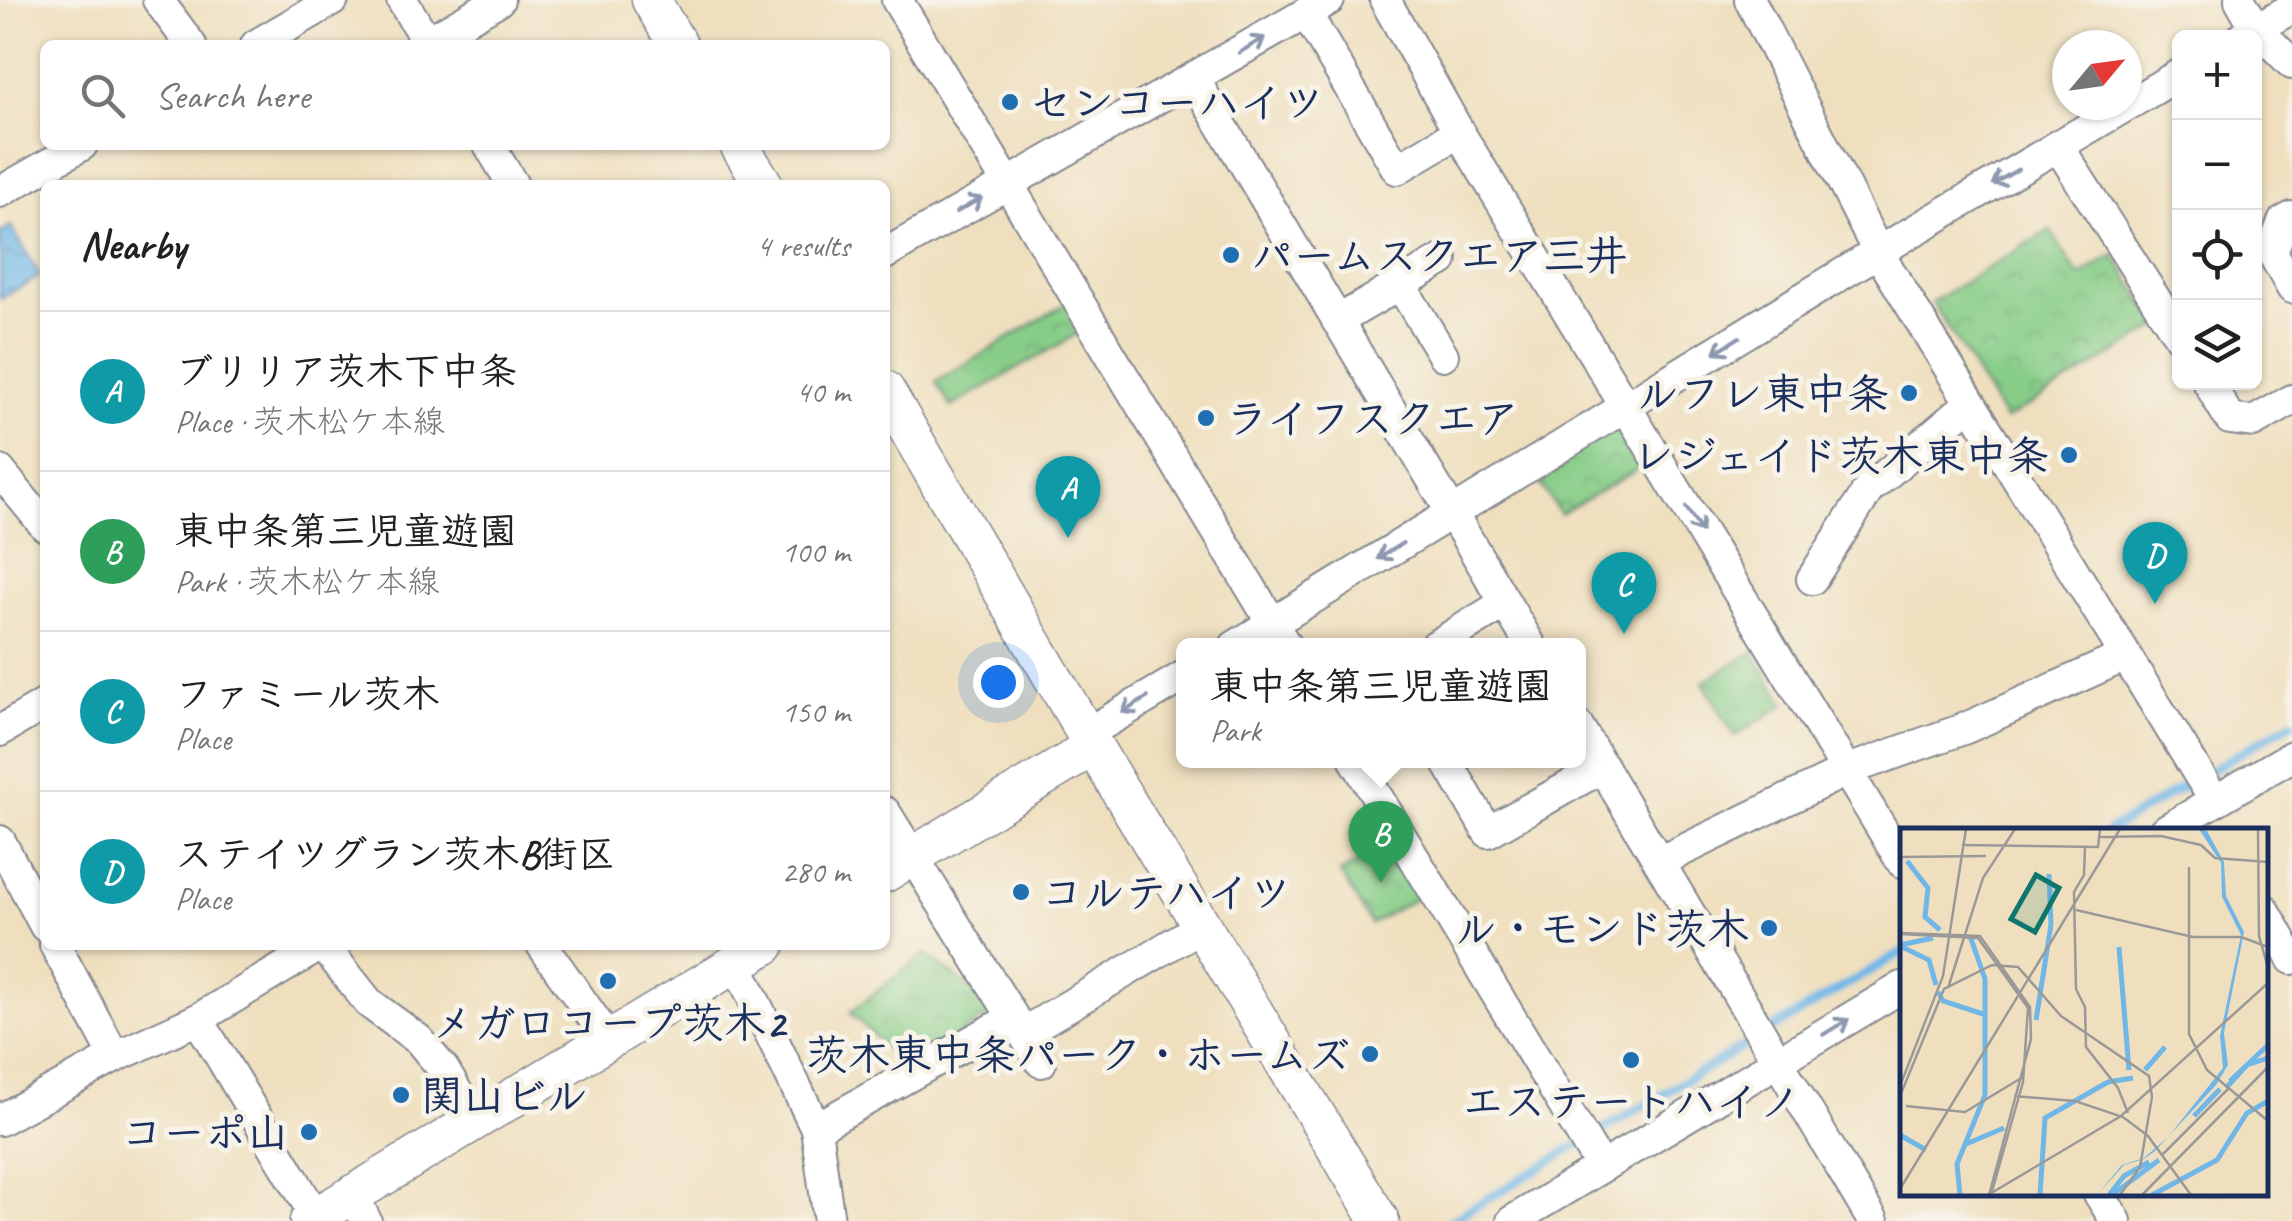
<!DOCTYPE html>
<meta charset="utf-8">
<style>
body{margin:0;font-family:Caveat,"Klee One",sans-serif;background:#f2f2f2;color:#202124}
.controls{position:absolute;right:30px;top:30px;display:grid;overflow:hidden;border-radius:15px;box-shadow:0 2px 8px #0004}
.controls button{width:90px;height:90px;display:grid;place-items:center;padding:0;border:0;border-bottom:2px solid #e0e0e0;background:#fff;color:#202124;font:50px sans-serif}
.compass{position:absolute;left:2052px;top:30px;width:90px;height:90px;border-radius:50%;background:#fff;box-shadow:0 2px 8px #0004;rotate:61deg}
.you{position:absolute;left:998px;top:682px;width:35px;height:35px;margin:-25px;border:8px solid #fff;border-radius:50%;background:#1a73e8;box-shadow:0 0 0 15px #1a73e833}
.badge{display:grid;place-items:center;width:65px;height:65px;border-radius:50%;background:#1f6fb2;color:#fff;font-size:32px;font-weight:700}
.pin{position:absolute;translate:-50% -82px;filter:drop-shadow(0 2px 5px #0008)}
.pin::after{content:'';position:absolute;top:52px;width:35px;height:30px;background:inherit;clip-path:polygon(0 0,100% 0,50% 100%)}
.popup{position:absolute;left:1176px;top:638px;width:410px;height:130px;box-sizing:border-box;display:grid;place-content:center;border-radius:15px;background:#fff;filter:drop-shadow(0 2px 8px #0005);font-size:32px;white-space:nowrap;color:#757577}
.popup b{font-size:38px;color:#202124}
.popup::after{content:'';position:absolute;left:50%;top:100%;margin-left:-20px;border:20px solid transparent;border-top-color:#fff}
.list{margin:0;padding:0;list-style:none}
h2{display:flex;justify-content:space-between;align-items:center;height:130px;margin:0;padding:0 40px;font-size:42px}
h2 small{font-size:32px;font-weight:400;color:#757577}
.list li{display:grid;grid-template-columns:65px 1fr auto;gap:30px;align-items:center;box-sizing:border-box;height:160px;padding:0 40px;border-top:2px solid #e0e0e0}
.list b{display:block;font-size:38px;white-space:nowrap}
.list p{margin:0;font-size:32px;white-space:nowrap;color:#757577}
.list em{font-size:32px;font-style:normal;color:#757577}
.icon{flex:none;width:55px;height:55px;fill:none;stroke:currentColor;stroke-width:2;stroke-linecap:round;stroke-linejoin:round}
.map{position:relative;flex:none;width:2292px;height:1221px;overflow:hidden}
.search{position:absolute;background:#fff;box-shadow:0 2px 8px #0004;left:40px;top:40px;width:850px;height:110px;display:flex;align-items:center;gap:25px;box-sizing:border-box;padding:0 35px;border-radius:15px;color:#757577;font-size:38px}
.panel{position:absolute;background:#fff;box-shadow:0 2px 8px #0004;left:40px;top:180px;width:850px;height:770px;border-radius:15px}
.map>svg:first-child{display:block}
.park{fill:url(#park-crowns);stroke:#517e73;stroke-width:2.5}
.water{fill:url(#water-ripples);stroke:#4673a3;stroke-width:2.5}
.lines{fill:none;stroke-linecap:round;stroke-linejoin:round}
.stream{stroke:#70b7e8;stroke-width:9}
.minor-casing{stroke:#85878e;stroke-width:34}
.tertiary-casing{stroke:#85878e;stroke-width:41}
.minor{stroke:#fff;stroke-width:30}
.tertiary{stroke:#fff;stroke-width:38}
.oneway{stroke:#8d97ae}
.poi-dot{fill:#1f6fb2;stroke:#f7f3e8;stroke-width:4}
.labels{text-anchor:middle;stroke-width:10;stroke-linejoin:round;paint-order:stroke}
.poi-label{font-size:42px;font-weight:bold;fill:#1b2f5e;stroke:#f7f3e8;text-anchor:start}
.inset-river{fill:none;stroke:#70b7e8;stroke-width:5}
.inset-road{fill:none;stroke:#9a9998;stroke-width:2.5}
.view{fill:#0f766e;fill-opacity:0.15;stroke:#0f766e;stroke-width:5}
.inset-edge{fill:none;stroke:#1b2f5e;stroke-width:5}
</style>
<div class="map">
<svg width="2292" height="1221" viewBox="0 0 2292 1221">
<defs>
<pattern id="park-crowns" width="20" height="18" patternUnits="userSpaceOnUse" patternTransform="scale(2.5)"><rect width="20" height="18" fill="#87cd88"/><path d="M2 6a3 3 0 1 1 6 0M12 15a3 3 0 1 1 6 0" fill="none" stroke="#74b078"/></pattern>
<pattern id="water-ripples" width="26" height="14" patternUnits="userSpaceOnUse" patternTransform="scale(2.5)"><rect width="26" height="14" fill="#70b7e8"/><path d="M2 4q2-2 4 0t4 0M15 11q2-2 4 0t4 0" fill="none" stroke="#5b95bf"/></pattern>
</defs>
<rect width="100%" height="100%" fill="#f7f3e8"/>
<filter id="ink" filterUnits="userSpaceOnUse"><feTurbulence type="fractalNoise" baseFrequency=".01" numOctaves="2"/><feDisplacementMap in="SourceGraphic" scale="20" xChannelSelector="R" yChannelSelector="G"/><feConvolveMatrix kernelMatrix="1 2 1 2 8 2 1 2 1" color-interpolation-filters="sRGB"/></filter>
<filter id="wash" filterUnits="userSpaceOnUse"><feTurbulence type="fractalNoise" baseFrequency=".0048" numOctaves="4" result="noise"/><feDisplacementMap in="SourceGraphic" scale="40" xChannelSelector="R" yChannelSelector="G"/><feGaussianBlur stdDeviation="2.25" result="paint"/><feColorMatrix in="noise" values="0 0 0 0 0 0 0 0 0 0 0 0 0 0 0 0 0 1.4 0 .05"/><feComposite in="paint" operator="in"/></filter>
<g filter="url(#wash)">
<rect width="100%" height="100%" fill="#efdfbe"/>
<g class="park">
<path d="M 2050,230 L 2079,276 L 2114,255 L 2160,326 L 2005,420 L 1932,302 Z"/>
<path d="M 1067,303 L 1084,330 L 951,407 L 936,382 Z"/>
<path d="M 1624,416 L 1652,461 L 1560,514 L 1532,471 Z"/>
<path d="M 1753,652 L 1785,704 L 1735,736 L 1703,682 Z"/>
<path d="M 1392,843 L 1423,894 L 1371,924 L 1340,873 Z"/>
<path d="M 925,954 L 998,1009 L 907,1069 L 850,1012 Z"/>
</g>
<path class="water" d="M 11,226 L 40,276 L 0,299 L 0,233 Z"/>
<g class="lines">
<g class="stream">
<path d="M 2108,831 L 2292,722"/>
<path d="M 1450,1221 L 1902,952"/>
</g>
</g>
</g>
<g filter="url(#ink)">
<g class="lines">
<g class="minor-casing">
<g id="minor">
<path d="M 158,0 L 191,45"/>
<path d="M 402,0 L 427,42 L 499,0"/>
<path d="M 897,0 L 1286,646"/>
<path d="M 1385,0 L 1459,132 L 1902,862"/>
<path d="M 1750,0 L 1878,252 L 2215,801"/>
<path d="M 2240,0 L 2256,28 L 2292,64"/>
<path d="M 1306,13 L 1397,169 L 1459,132"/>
<path d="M 2243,36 L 2292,8"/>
<path d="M 256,45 L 333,0"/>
<path d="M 1194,79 L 1531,646"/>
<path d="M 489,145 L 513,185"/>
<path d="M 2058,146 L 2180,338"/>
<path d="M 0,192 L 82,145"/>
<path d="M 2292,217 L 2283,222 L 2272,252 L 2292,288"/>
<path d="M 885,254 L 1329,0"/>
<path d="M 1400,284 L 1443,355"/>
<path d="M 1337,321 L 1442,260"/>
<path d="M 2208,382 L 2230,419 L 2253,422 L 2292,400"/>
<path d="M 0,471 L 45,526"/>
<path d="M 1812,579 L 1869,489 L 1969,404"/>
<path d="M 1235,646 L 1878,252 L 2180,74"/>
<path d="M 1435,646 L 1505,603"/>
<path d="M 1578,726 L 1873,1221"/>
<path d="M 0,731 L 45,704"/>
<path d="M 1086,734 L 1184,676"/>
<path d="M 1355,760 L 1601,1167"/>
<path d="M 1446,760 L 1488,832 L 1603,767"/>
<path d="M 885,812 L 1041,1062"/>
<path d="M 2164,831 L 2292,756"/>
<path d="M 0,841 L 45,926"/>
<path d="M 1659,862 L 1848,770 L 1966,728 L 2125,656"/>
<path d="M 2264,909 L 2292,959"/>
<path d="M 55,945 L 115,1057"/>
<path d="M 323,945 L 369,1003 L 419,1040 L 444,1070 L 474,1121"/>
<path d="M 542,945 L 609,1040"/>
<path d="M 736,963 L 816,1128 L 829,1221"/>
<path d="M 198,1019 L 316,1217"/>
<path d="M 1023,1033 L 1202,926"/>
<path d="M 0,1120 L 115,1057 L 198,1019 L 321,945"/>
<path d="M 816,1128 L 1013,1018"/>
<path d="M 353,1194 L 366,1221"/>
<path d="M 2099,1194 L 2116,1221"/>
<path d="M 1512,1221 L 1902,987"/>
</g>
</g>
<g class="tertiary-casing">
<g id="tertiary">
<path d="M 651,0 L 678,45"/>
<path d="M 739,145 L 764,185"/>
<path d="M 885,390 L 1086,734 L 1380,1221"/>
<path d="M 885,873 L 1070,761 L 1092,744"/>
<path d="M 309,1221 L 766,945"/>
</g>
</g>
<use href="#minor" class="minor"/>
<use href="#tertiary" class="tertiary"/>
</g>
<defs><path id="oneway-shaft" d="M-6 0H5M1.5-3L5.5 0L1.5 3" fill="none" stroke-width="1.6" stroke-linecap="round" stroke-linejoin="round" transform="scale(2.5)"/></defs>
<g class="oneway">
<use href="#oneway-shaft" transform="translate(1252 45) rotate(-31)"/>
<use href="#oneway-shaft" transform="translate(2005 177) rotate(150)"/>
<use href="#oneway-shaft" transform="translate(969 205) rotate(-30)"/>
<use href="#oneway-shaft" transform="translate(1727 345) rotate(148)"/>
<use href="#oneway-shaft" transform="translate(1694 520) rotate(58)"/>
<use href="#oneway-shaft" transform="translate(1390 551) rotate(148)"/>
<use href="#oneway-shaft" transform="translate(1135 705) rotate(149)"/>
<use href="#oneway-shaft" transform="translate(1836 1027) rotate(-31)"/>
</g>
</g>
<g class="poi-dot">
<circle cx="1010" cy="102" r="10"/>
<circle cx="1231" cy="255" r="10"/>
<circle cx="1909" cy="393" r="10"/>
<circle cx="1206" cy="418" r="10"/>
<circle cx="2069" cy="455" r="10"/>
<circle cx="1021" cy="892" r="10"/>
<circle cx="1769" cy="928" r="10"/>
<circle cx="608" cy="981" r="10"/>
<circle cx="1370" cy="1054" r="10"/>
<circle cx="1631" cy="1060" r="10"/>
<circle cx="401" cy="1095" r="10"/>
<circle cx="309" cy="1132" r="10"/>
</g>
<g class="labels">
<g class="poi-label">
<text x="1030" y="117">センコーハイツ</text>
<text x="1251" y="270">パームスクエア三井</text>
<text x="1889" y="408" text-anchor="end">ルフレ東中条</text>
<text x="1226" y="433">ライフスクエア</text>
<text x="2049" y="470" text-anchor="end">レジェイド茨木東中条</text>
<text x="1041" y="907">コルテハイツ</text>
<text x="1749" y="943" text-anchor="end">ル・モンド茨木</text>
<text x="608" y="1037" text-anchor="middle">メガロコープ茨木2</text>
<text x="1350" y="1069" text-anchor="end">茨木東中条パーク・ホームズ</text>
<text x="421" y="1110">関山ビル</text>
<text x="1631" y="1116" text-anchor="middle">エステートハイノ</text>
<text x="289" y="1147" text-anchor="end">コーポ山</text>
</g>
</g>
<g transform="translate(1900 828)">
<rect width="368" height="368" fill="#efdfbe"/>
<path d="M 299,1 L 307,3 L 324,34 L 326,68 L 344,104 L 324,205 L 328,237 L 316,257 L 255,323 L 244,331 L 224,337 L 197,367 L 222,337 L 244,330 L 268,309 L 323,240 L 320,208 L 341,107 L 322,69 L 321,35 Z" fill="#70b7e8"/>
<path class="inset-river" d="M 7,33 L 28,60 L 25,89 L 40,102M 149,46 L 151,97M 0,117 L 33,110M 0,118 L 29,132 L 36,157M 219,119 L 229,242M 38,164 L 43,173 L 83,186M 136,192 L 151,97M 245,242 L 265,219M 330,253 L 368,217M 326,260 L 347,237 L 368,230M 294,288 L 320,261M 0,307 L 26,322M 66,316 L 104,300M 60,367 L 57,336 L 85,267 L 85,151 L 70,108M 140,367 L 145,290 L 208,254 L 233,250M 209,367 L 224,348 L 249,334M 212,367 L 259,332M 252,367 L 317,332 L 347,285 L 368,273"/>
<path class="inset-road" d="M 358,1 L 359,108 L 368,140M 200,9 L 261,8 L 301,17 L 315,30 L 368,34M 62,17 L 198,19 L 200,1M 185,18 L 184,47 L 174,64 L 176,161 L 185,179 L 186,219 L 218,260 L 228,285M 0,29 L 86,28M 289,39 L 289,206 L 307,242 L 368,293M 176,82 L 293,109 L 341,109 L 368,119M 0,105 L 80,108 L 130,179 L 131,211 L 89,367M 0,106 L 78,110 L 128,180 L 123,254 L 91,367M 48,160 L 83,50 L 115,1M 0,258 L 43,148 L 66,1M 0,268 L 44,161 L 92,137 L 118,139 L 161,188 L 249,248 L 252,269 L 240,339 L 220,367M 114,268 L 175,273 L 223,289 L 248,308 L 291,367M 6,278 L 65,284 L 123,249M 261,328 L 329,260M 0,361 L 220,1M 88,367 L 221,288 L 368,155M 242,367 L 368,239"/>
<path class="view" d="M 136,47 L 159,60 L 135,104 L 111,91 Z"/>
<rect width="368" height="368" class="inset-edge"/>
</g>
</svg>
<div class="controls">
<button>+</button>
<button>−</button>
<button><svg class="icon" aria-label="locate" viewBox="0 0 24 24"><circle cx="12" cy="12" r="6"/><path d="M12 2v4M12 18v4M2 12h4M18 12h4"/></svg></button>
<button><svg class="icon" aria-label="layers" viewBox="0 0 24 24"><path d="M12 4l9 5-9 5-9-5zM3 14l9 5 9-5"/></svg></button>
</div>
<svg class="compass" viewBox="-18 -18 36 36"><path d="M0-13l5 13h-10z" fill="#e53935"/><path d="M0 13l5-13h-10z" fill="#757577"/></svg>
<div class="you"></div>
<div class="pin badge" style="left:1068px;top:538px;background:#0f9aa8">A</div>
<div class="pin badge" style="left:1381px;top:883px;background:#2e9e5b">B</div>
<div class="popup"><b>東中条第三児童遊園</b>Park</div>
<div class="pin badge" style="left:1624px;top:634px;background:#0f9aa8">C</div>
<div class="pin badge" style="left:2155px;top:604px;background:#0f9aa8">D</div>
<div class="search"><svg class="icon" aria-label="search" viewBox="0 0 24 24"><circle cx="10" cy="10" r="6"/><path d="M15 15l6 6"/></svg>Search here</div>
<section class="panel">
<h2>Nearby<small>4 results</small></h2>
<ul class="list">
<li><span class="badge" style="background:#0f9aa8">A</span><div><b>ブリリア茨木下中条</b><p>Place · 茨木松ケ本線</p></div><em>40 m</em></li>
<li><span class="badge" style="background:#2e9e5b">B</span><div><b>東中条第三児童遊園</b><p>Park · 茨木松ケ本線</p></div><em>100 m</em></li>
<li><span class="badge" style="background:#0f9aa8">C</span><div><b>ファミール茨木</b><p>Place</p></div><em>150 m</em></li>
<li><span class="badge" style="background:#0f9aa8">D</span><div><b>ステイツグラン茨木B街区</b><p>Place</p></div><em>280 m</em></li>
</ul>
</section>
</div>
